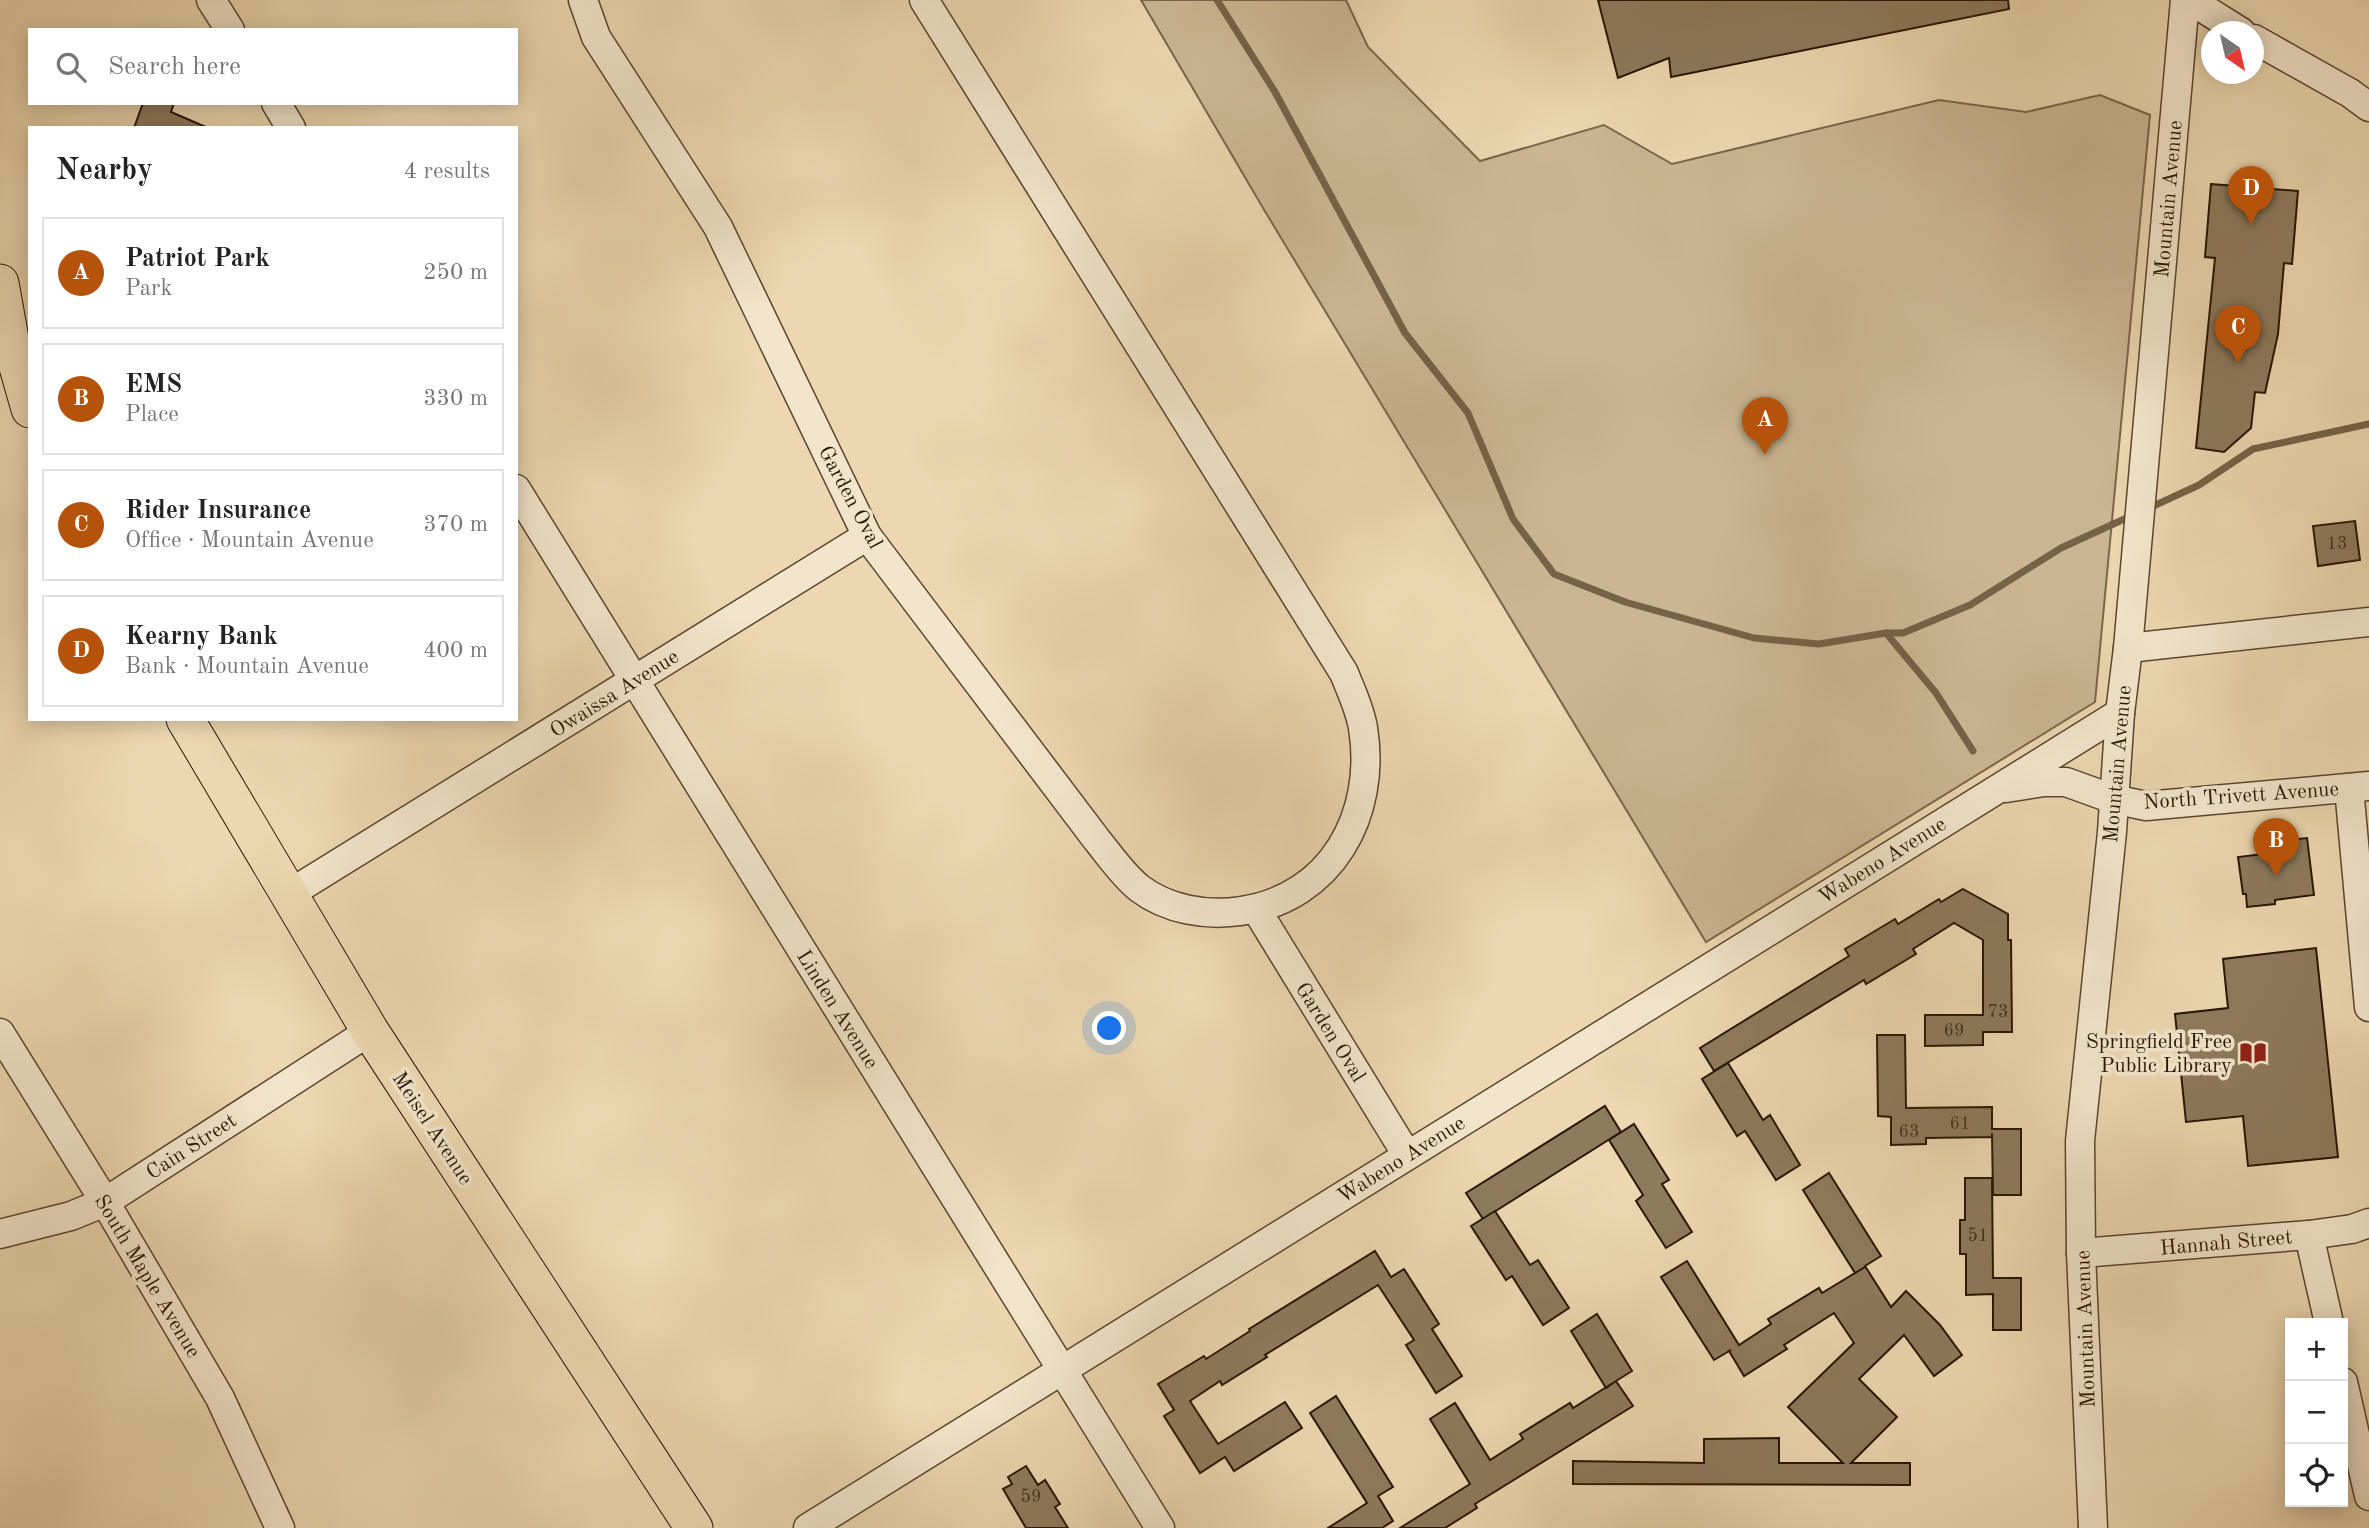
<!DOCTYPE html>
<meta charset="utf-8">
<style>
body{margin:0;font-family:"Old Standard TT",serif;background:#f6f6f6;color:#222}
.controls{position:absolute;right:21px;bottom:21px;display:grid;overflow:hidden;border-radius:0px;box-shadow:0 4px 18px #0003}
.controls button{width:63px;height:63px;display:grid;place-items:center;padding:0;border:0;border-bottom:2px solid #e0e0e0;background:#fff;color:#222;font:35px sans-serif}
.compass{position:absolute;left:2201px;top:21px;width:63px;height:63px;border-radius:50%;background:#fff;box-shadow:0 4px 18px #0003;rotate:146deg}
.you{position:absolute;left:1110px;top:1029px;width:24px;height:24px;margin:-18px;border:5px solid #fff;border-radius:50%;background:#1a73e8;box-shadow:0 0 0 10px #1a73e833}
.badge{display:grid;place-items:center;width:46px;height:46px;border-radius:50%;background:#b45309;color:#fff;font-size:23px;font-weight:700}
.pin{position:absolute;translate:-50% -58px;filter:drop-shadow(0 2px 4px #0008)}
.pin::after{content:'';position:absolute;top:37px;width:24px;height:21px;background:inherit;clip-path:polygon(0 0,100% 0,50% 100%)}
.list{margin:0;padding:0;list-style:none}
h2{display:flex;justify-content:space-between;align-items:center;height:91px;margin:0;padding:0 28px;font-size:30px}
h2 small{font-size:23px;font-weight:400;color:#767676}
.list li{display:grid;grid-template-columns:46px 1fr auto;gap:21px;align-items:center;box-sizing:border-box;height:112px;margin:0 14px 14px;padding:0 14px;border:2px solid #e0e0e0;border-radius:0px}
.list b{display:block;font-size:26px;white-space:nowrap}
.list p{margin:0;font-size:23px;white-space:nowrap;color:#767676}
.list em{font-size:23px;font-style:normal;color:#767676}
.icon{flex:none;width:38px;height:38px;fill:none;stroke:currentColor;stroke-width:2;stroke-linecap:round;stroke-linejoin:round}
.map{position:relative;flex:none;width:2369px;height:1528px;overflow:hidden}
.search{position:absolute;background:#fff;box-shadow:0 4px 18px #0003;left:28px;top:28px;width:490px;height:77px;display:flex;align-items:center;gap:18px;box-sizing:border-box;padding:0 24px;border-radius:0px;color:#767676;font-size:26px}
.panel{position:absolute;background:#fff;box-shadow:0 4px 18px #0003;left:28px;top:126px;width:490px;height:595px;border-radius:0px}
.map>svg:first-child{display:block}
.green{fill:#cbb693;stroke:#7a664b;stroke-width:2}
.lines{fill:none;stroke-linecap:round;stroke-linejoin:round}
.stream{stroke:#766247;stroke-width:7}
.building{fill:#8e7a5d;stroke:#291603;stroke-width:2}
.minor-casing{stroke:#5a462e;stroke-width:31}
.major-casing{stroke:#291603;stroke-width:39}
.minor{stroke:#f3e5cc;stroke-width:28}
.major{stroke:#ecd7b0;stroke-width:37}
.labels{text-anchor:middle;stroke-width:7;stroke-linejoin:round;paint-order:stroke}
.number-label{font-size:18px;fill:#422f1a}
.street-label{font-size:21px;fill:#291603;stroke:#f3e5cc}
.poi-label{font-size:21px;fill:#291603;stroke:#f3e5cc;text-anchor:end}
</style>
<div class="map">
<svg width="2369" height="1528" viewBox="0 0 2369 1528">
<rect width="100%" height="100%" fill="#ecd7b0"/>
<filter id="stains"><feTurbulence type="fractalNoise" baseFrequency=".00286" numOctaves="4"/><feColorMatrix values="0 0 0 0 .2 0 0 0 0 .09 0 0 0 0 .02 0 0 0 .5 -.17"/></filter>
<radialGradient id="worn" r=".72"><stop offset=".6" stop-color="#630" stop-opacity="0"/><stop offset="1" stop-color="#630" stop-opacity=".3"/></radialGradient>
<path class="green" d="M 1141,0 L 1346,0 L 1368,47 L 1480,161 L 1604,125 L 1672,164 L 1939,100 L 2026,112 L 2100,95 L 2150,115 L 2095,702 L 1706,942 L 1263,208 Z"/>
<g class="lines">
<g class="stream">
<path d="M 1217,0 L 1275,92 L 1405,333 L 1468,413 L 1513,519 L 1554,574 L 1625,602 L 1754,638 L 1819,644 L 1886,633 L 1903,633 L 1970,605 L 2061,548 L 2133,515"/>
<path d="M 2147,509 L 2199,485 L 2253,449 L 2369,424"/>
<path d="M 1886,633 L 1936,693 L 1973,751"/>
</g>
</g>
<g class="building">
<path d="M 1598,0 L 2008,0 L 2009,9 L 1671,77 L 1669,58 L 1618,78 Z"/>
<path d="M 143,103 L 174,103 L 171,112 L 208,128 L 134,128 Z"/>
<path d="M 2211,184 L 2298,191 L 2292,264 L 2284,263 L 2278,334 L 2265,393 L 2255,392 L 2251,428 L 2224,452 L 2196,448 L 2215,258 L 2205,257 Z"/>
<path d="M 2355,521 L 2360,560 L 2318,566 L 2313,526 Z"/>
<path d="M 2307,838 L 2314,895 L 2275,900 L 2275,904 L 2247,907 L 2246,894 L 2243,894 L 2238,857 L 2271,853 L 2270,842 Z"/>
<path d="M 1963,889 L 2008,914 L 2008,940 L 2011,940 L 2012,1032 L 1983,1032 L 1983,1045 L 1925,1046 L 1925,1015 L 1983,1015 L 1983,940 L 1954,923 L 1913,949 L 1916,954 L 1866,984 L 1864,980 L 1714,1071 L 1700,1048 L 1849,956 L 1845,949 L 1895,919 L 1898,924 L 1939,899 L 1941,902 Z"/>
<path d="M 2316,948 L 2338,1157 L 2248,1166 L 2243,1116 L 2186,1122 L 2175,1014 L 2228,1008 L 2223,959 Z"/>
<path d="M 1877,1035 L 1905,1035 L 1906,1108 L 1992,1107 L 1992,1129 L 2021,1129 L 2021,1195 L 1993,1195 L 1992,1133 L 1992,1137 L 1926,1138 L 1926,1144 L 1891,1145 L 1891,1117 L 1878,1116 Z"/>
<path d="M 1728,1063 L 1763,1120 L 1770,1115 L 1800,1165 L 1776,1180 L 1745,1131 L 1737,1136 L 1702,1079 Z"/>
<path d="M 1605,1106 L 1621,1132 L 1483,1219 L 1466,1193 Z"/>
<path d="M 1634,1124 L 1669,1180 L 1662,1184 L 1692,1232 L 1666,1248 L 1636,1201 L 1643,1195 L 1609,1140 Z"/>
<path d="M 1829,1173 L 1881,1256 L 1865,1266 L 1891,1307 L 1906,1291 L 1940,1325 L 1962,1355 L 1934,1376 L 1904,1335 L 1859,1379 L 1897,1417 L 1851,1463 L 1910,1463 L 1910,1485 L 1573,1484 L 1573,1461 L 1704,1463 L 1704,1439 L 1779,1438 L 1779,1463 L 1843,1463 L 1788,1407 L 1854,1343 L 1834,1313 L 1784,1345 L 1787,1349 L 1744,1376 L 1729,1351 L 1731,1350 L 1714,1360 L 1661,1277 L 1687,1261 L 1739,1345 L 1771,1324 L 1768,1319 L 1819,1288 L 1822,1293 L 1865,1267 L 1855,1273 L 1803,1190 Z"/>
<path d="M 1965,1178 L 1992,1178 L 1993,1278 L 2021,1278 L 2021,1330 L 1993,1330 L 1993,1294 L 1966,1295 L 1966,1254 L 1960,1254 L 1960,1220 L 1965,1220 Z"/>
<path d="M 1495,1211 L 1530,1265 L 1538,1260 L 1569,1308 L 1543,1325 L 1512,1276 L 1506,1280 L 1471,1226 Z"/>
<path d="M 1375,1251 L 1391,1277 L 1404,1269 L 1439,1324 L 1432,1329 L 1462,1376 L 1436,1393 L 1406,1345 L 1414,1340 L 1378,1285 L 1265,1355 L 1267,1357 L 1222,1385 L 1220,1381 L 1190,1401 L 1218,1444 L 1285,1402 L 1302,1428 L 1234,1471 L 1225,1457 L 1200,1473 L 1164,1416 L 1174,1410 L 1158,1384 L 1204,1356 L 1206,1359 L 1250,1331 L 1249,1329 Z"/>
<path d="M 1597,1314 L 1632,1371 L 1616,1381 L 1633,1406 L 1475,1504 L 1477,1508 L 1445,1528 L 1400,1528 L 1470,1484 L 1430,1419 L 1455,1403 L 1490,1460 L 1523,1439 L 1520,1434 L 1570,1403 L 1573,1408 L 1616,1381 L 1606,1388 L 1571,1331 Z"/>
<path d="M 1336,1396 L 1393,1487 L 1378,1496 L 1393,1521 L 1382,1528 L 1328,1528 L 1367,1503 L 1310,1413 Z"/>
<path d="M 1026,1466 L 1038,1485 L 1045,1480 L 1060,1504 L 1055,1507 L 1068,1528 L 1026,1528 L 1003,1489 L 1012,1484 L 1008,1477 Z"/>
</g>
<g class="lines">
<g class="minor-casing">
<g id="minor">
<path d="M 211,0 L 230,30"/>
<path d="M 583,0 L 596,37 L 718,227 L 867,536 L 1097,840 C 1110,856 1123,875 1139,888 C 1168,910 1206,916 1241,911 C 1332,898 1377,814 1363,728 C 1360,709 1351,691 1344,673 L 924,0"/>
<path d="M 2190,0 L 2241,32"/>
<path d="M 2254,39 L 2350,93 L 2369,107"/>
<path d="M 276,103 L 291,128"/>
<path d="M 516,489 L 1160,1528"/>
<path d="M 2128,648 L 2369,622"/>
<path d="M 2006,788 L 2044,782 L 2066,782 L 2113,799 L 2146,806 L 2369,786"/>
<path d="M 2349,788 L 2369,1007"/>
<path d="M 289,894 L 867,536"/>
<path d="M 1256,909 L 1407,1155"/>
<path d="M 0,1033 L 105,1202 L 220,1398 L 280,1528"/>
<path d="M 0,1234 L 71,1216 L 105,1202 L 370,1031"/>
<path d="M 2309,1235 L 2329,1323"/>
<path d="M 2081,1253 L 2309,1235 L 2352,1229 L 2369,1223"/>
<path d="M 2343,1382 L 2369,1496"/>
<path d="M 808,1528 L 2120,713"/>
<path d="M 2093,1528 L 2081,1253 L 2080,1141 L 2112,832 L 2120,713 L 2128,648 L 2185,0"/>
</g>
</g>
<g class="major-casing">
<g id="major">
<path d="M 0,283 L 10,339 L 30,409"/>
<path d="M 185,719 L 370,1031 L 694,1528"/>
</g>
</g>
<use href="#minor" class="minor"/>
<use href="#major" class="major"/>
</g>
<defs>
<g id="library-bare" transform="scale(2.1)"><path d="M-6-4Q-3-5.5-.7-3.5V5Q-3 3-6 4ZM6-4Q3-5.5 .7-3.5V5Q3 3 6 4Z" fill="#8f2418" stroke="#f3e5cc" stroke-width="2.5" paint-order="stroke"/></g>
</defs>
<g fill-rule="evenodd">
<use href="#library-bare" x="2253" y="1053"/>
</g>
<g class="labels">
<g class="number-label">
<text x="2337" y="549">13</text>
<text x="1998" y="1017">73</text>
<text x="1954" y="1036">69</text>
<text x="1960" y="1129">61</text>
<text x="1909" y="1137">63</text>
<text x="1978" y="1241">51</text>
<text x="1031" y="1502">59</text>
</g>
<g class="street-label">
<text transform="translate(2168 199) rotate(-85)" y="7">Mountain Avenue</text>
<text transform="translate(851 497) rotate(62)" y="7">Garden Oval</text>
<text transform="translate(614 693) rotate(-32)" y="7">Owaissa Avenue</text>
<text transform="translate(2117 764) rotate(-85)" y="7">Mountain Avenue</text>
<text transform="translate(2241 795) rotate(-4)" y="7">North Trivett Avenue</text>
<text transform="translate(1882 860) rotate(-32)" y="7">Wabeno Avenue</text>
<text transform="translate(838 1009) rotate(58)" y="7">Linden Avenue</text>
<text transform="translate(1331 1032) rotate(58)" y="7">Garden Oval</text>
<text transform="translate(433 1128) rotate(57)" y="7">Meisel Avenue</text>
<text transform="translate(191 1146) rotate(-33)" y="7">Cain Street</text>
<text transform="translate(1401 1159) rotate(-32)" y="7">Wabeno Avenue</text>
<text transform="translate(2226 1242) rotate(-5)" y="7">Hannah Street</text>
<text transform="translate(148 1276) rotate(59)" y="7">South Maple Avenue</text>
<text transform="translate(2085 1329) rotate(-92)" y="7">Mountain Avenue</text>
</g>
<g class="poi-label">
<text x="2232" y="1048">Springfield Free<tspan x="2232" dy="24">Public Library</tspan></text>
</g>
</g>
<rect width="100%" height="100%" filter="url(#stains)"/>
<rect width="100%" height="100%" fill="url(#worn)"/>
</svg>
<div class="controls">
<button>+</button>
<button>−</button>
<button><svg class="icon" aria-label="locate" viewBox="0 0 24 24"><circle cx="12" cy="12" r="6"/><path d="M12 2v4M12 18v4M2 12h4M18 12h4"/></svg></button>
</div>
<svg class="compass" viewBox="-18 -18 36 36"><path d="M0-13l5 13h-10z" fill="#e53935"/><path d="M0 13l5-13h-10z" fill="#767676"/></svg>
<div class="you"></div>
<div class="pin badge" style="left:1765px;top:455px">A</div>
<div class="pin badge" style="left:2276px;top:876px">B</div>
<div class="pin badge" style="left:2238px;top:363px">C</div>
<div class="pin badge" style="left:2251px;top:224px">D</div>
<div class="search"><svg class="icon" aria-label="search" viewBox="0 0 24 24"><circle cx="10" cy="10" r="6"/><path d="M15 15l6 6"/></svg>Search here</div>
<section class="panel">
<h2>Nearby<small>4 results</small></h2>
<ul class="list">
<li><span class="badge">A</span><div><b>Patriot Park</b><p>Park</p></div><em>250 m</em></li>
<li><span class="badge">B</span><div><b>EMS</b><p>Place</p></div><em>330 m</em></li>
<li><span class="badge">C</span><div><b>Rider Insurance</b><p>Office · Mountain Avenue</p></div><em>370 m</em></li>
<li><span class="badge">D</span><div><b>Kearny Bank</b><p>Bank · Mountain Avenue</p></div><em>400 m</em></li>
</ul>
</section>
</div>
